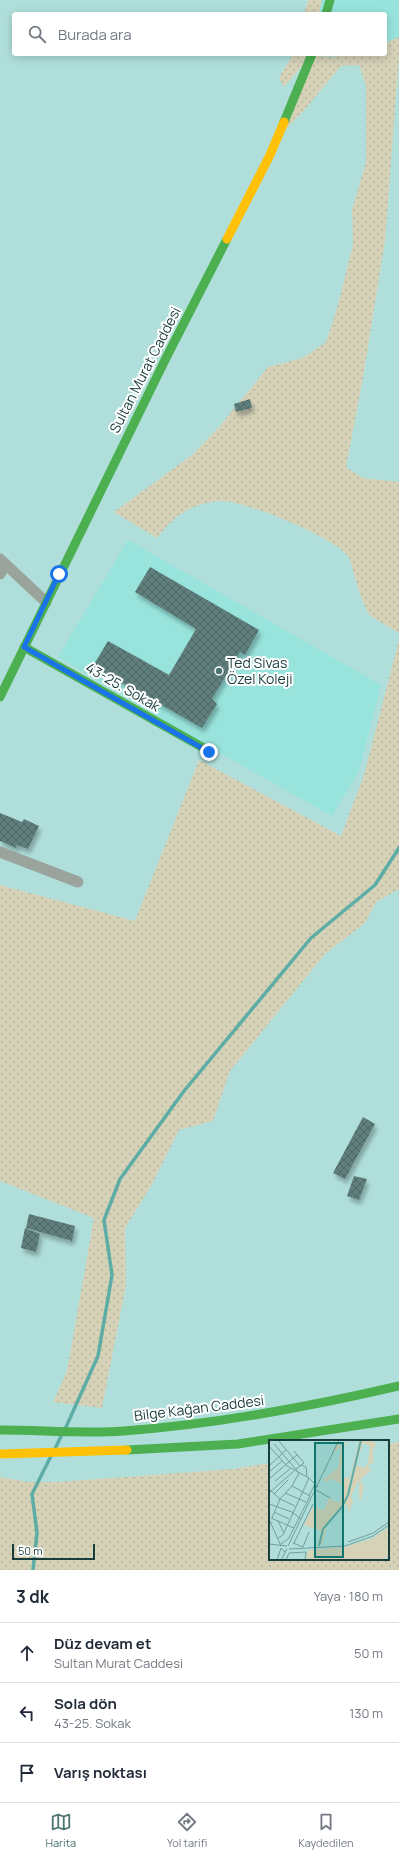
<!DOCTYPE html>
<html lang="tr">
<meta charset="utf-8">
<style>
body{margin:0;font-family:Manrope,sans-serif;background:#f6f6f7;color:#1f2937}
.scale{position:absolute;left:12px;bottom:10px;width:83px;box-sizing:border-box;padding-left:4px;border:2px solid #173c39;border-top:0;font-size:11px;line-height:14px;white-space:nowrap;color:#173c39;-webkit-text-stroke:3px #fff;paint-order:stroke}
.stop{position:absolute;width:12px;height:12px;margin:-9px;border:3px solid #1a73e8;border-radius:50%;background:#fff}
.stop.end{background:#1a73e8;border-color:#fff;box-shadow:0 1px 4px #0008}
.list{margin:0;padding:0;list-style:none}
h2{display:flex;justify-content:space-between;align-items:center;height:52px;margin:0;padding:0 16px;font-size:17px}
h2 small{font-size:13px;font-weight:400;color:#747a83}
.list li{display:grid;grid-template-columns:26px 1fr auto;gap:12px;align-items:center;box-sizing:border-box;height:60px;padding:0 16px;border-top:1px solid #e0e1e3}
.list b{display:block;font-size:15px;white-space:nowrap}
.list p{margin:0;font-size:13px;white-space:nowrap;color:#747a83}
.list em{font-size:13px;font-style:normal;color:#747a83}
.icon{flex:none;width:22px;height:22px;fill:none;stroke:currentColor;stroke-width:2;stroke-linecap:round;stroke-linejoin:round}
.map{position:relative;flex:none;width:399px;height:1570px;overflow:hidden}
.search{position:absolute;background:#fff;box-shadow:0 2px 10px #0003;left:12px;right:12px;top:12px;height:44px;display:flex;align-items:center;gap:10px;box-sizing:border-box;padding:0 14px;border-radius:4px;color:#747a83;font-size:15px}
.sheet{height:232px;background:#fff}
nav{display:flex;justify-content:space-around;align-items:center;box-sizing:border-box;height:56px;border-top:1px solid #e0e1e3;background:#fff;font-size:11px;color:#747a83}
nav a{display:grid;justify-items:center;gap:2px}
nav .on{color:#4d7572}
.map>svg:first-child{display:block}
.built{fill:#98e4dd}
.grass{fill:url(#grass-dots)}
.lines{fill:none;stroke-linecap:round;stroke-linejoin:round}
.stream{stroke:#5dada6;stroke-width:3.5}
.building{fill:url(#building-cross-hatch);filter:url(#shadow)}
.street{stroke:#9aa49c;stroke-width:11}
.fast{stroke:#4caf50;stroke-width:9}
.slow{stroke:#ffc107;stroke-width:9}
.route{stroke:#1a73e8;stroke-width:5}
.poi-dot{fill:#4d7572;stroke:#fff;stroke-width:1.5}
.labels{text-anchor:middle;stroke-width:4;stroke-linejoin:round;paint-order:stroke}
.street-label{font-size:14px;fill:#173c39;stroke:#fff}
.poi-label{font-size:14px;fill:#173c39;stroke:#fff;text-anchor:start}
.inset-river{fill:none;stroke:#5dada6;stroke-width:2}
.inset-road{fill:none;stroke:#739e9a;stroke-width:1}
.view{fill:#0f766e;fill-opacity:0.15;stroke:#0f766e;stroke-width:2}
.inset-edge{fill:none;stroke:#173c39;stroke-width:2}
</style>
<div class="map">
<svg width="399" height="1570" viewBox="0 0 399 1570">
<defs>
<pattern id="grass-dots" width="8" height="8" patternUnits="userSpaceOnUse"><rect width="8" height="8" fill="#d5d2b8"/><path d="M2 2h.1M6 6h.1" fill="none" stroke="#b6b59f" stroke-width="1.8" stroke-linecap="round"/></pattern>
<pattern id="building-cross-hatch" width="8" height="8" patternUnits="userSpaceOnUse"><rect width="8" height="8" fill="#5f7e7b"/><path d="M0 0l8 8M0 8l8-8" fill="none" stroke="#4d6866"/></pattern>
<filter id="shadow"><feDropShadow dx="2.5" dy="4.5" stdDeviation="2" flood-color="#0004"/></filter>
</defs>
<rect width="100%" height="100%" fill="#b0dfdb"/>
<g class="built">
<path d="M 322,0 L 399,0 L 399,37 L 385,43 L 385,14 L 319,14 Z"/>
<path d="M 128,540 L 381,685 L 359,771 L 332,816 L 195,739 L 58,657 Z"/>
</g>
<g class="grass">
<path d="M 308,0 L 322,0 L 319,14 L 304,14 Z"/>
<path d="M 399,37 L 399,58 L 385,241 L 363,378 L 346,467 L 363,478 L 399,482 L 399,633 L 369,615 C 364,604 359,593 356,581 C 353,574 352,561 347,555 C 333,537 242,499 220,501 C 192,503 172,517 157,538 L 114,512 L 192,455 L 219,427 L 268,367 L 303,358 L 326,342 L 338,305 L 353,244 L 352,210 L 366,162 L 366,86 L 359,65 L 341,66 L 306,108 L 274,142 L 309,58 L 284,87 L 279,78 L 293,54 L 331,57 L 356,54 L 385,54 L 385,43 Z"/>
<path d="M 399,640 L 399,889 L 376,902 L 365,923 L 325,954 L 230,1071 L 213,1121 L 179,1130 L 151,1186 L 125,1228 L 126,1285 L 102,1408 L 53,1402 L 67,1371 L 94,1218 L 0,1181 L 0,885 L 135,921 L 199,760 L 341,836 L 364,775 Z"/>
<path d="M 399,1442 L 399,1570 L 0,1570 L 0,1477 L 28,1482 L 57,1482 L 233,1469 L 270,1463 L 270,1559 L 388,1559 L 388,1444 Z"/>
</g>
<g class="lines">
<g class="stream">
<path d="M 66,1427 L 98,1356 L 112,1275 L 104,1220 L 120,1179 L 184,1091 L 311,938 L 375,885 L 399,848"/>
<path d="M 55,1449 L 62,1434"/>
<path d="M 33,1570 L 37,1533 L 32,1494 L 51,1456"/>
</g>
</g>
<g class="building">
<path d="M 250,399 L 252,408 L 236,412 L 234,404 Z"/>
<path d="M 150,567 L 259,630 L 245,655 L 240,652 L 237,657 L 212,699 L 217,704 L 202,728 L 93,666 L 108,641 L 169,675 L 196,629 L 135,592 Z"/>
<path d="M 0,813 L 22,822 L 24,819 L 39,826 L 28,849 L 17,845 L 16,848 L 0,841 Z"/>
<path d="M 363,1117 L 375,1124 L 345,1179 L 333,1173 Z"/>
<path d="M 354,1176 L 367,1179 L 359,1200 L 347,1196 Z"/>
<path d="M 29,1214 L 75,1226 L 72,1241 L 26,1228 Z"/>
<path d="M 25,1228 L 40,1234 L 36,1252 L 21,1248 Z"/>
</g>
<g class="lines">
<g class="street">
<path d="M 0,559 L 46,602"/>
<path d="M 0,574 L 5,565"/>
<path d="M 0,852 L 78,882"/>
</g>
<g class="fast">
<path d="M 326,14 L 330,0"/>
<path d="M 284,122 L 312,54"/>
<path d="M 24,647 L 209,751"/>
<path d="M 0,697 L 165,360 L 227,239"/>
<path d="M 0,1430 C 41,1430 83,1434 124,1431 C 217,1424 309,1407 399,1386"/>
<path d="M 127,1450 L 238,1444 L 399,1419"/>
</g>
<g class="slow">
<path d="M 227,239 L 270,155 L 284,122"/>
<path d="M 0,1454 L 127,1450"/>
</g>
</g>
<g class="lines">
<path class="route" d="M 59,574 L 24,647 L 209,752"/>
</g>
<circle class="poi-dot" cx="219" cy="671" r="4"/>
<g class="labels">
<g class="street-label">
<text transform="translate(145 370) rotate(-63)" y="5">Sultan Murat Caddesi</text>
<text transform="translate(123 687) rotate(30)" y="5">43-25. Sokak</text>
<text transform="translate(199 1408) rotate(-7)" y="5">Bilge Kağan Caddesi</text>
</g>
<g class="poi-label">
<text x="227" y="668">Ted Sivas<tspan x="227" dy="16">Özel Koleji</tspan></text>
</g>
</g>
<g transform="translate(269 1440)">
<rect width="120" height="120" fill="#b0dfdb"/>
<path d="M 68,0 L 69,0 L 70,7 L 81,0 L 74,7 L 72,38 L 81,38 L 90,0 L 102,0 L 107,4 L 104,10 L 104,24 L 101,23 L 99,28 L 103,29 L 92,39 L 92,43 L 95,46 L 92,60 L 90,60 L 90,40 L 82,56 L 84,61 L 80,73 L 78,64 L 58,85 L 53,105 L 49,105 L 52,91 L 35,85 L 44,67 L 55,70 L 60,58 L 70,63 L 75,49 L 71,43 L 62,39 L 57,42 L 54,40 L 69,28 L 72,9 L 70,8 L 65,13 ZM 94,3 L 101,6 L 99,23 L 96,28 L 87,25 ZM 120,87 L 120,115 L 114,120 L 37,120 L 39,110 L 76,107 L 102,99 Z" fill="#d5d2b8" fill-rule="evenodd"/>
<path class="inset-river" d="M 50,106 L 54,89 L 73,67 L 79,55 L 92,0"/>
<path class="inset-road" d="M 9,0 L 31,26M 0,6 L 18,26 L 40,38 L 49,47M 25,11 L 35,23 L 27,29M 32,25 L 37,27 L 38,36M 0,26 L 17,10M 0,32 L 13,21M 0,39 L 28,15M 6,41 L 21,29M 23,46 L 41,56M 0,49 L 11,59 L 26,66M 47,50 L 61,58M 0,53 L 25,31M 16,53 L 37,62M 5,54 L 19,40M 40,56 L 46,44M 0,64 L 23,72 L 32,79M 5,72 L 20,79M 2,78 L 25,88M 3,78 L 11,59 L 23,46 L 30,33 L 5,4M 0,79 L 12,106M 9,81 L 15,93M 25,88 L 41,56M 9,98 L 14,95 L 40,38M 79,102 L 104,93 L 120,82M 24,103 L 34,107 L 40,92M 25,103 L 44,64M 0,104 L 18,106M 12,104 L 20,98 L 25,88M 19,106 L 70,0M 20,109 L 76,106 L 104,96 L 120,85M 8,120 L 12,108 L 16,112M 12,120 L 18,109M 17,120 L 20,113 L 37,112 L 36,120"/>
<path class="view" d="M 46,3 L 74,3 L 74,117 L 46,117 Z"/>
<rect width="120" height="120" class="inset-edge"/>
</g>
</svg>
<div class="scale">50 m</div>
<div class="stop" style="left:59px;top:574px"></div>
<div class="stop end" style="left:209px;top:752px"></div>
<div class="search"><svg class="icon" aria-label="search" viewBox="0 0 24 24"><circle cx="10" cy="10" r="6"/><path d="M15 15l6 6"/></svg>Burada ara</div>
</div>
<section class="sheet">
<h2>3 dk<small>Yaya · 180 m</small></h2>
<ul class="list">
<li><svg class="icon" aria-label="ahead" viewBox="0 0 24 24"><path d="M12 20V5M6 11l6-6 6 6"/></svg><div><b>Düz devam et</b><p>Sultan Murat Caddesi</p></div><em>50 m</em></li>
<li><svg class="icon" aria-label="left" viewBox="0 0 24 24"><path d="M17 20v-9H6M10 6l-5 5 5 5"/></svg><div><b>Sola dön</b><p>43-25. Sokak</p></div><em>130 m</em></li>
<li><svg class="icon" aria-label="arrive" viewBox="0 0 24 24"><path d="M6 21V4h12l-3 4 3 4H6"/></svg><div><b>Varış noktası</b></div></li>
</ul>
</section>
<nav>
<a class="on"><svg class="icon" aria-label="map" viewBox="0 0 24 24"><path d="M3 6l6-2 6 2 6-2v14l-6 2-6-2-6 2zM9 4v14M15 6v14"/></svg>Harita</a>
<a><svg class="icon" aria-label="directions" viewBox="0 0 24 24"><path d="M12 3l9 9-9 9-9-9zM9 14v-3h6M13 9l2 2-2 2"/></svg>Yol tarifi</a>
<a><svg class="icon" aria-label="saved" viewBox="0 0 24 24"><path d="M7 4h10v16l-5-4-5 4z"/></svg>Kaydedilen</a>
</nav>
